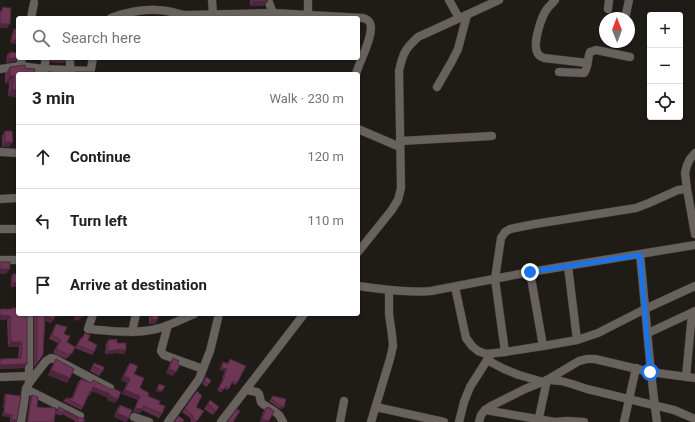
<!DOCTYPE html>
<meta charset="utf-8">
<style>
body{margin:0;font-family:Roboto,sans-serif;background:#f2f2f2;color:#202124}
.controls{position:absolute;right:12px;top:12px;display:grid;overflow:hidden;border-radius:4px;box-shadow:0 1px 3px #0004}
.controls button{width:36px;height:36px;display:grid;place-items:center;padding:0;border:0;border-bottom:1px solid #e0e0e0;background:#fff;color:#202124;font:20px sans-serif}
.compass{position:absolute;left:599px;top:12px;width:36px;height:36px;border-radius:50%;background:#fff;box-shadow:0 1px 3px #0004;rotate:359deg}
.stop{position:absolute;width:12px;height:12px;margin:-9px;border:3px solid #1a73e8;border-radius:50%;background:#fff}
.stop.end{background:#1a73e8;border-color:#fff;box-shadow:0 1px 4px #0008}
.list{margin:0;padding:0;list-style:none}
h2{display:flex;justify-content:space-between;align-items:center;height:52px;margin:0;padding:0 16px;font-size:17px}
h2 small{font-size:13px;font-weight:400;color:#757577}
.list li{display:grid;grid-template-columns:26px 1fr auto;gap:12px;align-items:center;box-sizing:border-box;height:64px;padding:0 16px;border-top:1px solid #e0e0e0}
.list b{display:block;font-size:15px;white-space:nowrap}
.list em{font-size:13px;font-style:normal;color:#757577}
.icon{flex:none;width:22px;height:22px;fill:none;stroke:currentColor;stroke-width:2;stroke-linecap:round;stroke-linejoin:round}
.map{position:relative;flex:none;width:695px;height:422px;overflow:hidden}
.search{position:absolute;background:#fff;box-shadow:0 1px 3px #0004;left:16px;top:16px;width:344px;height:44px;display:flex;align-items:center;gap:10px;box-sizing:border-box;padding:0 14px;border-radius:4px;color:#757577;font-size:15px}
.panel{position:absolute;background:#fff;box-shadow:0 1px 3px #0004;left:16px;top:72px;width:344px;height:244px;border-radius:4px}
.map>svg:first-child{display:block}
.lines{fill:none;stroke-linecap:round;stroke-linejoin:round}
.minor-casing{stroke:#3b3836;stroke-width:9}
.minor{stroke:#67625d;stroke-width:8}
.wall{fill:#5e2e49}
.shaded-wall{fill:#4c263c}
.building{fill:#6d3655;stroke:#4c263c}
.route{stroke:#1a73e8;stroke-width:5}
</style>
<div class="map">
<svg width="695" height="422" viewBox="0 0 695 422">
<rect width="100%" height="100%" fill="#1f1b17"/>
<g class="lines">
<g class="minor-casing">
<g id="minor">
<path d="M 212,0 L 213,14"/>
<path d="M 268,0 L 273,13"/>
<path d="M 308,0 L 308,15"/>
<path d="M 449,0 L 459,18"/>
<path d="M 555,0 C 553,3 549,6 547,9 C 541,17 533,43 537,52 C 538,55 541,57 544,58 L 587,63"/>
<path d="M 608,9 L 609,0"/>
<path d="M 626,14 L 629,0"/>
<path d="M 31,18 L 34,3"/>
<path d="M 111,18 C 122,13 145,9 157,10 C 167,10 175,13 185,15 L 273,13 L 363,18 C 366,19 369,20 370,23 C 375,34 359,62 356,74"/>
<path d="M 20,66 L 22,58"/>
<path d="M 0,69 L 20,66 L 44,69 L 90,71 L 91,69 L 93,58"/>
<path d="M 44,69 L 46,58"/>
<path d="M 70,70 L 70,58"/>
<path d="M 559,72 L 584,73 C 589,67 587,59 590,52 L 596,50 L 630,57"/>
<path d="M 437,87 L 452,61 L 458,49 L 467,15"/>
<path d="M 358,129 L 400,147"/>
<path d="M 400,141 L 492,136"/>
<path d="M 0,152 L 18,153"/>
<path d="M 695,153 L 690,159 L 687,165 L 685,173 L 687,189 L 695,234"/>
<path d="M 0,199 L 18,198"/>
<path d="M 0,229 L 18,229"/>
<path d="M 358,252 L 391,211 L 398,200 L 401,188 L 399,71 C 403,53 405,49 418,37 L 499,0"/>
<path d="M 640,255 C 646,311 649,366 657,422"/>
<path d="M 0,260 L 18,260"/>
<path d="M 568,266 L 577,340"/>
<path d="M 530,272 L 543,346 L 577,340 L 598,333 L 645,309 L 695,286"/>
<path d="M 358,286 C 382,289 407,293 431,291 L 530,272 L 695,245"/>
<path d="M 455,287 L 466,338 L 472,346 L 478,351 L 486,354 L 505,352"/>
<path d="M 29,314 L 29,376"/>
<path d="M 93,314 L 88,329 C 111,331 134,334 156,329 C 169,326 182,319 194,314"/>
<path d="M 168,325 L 162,347 L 161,351 L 164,355 L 203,369"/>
<path d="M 132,332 L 136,314"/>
<path d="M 648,333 L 695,311"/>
<path d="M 543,346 L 505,352 L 495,279 L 501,238 L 505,232 L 510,229 L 535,224 L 636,208 L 649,203 L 678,190 L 687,189"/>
<path d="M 487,360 L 504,369 L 519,375 L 543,382"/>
<path d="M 0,377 L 29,376 L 29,383 L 26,389 L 21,422"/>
<path d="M 686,377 L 692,313"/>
<path d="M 548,380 L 561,381 L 572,384 L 587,389 L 674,410 L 695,419"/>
<path d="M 29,383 L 46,361 L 51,358 L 55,359 L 110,388"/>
<path d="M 26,389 L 80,416"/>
<path d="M 246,390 L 257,392 L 259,394 L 261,402 L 263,404 L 274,411 L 279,415 L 283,422"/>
<path d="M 376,407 L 444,422"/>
<path d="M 485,410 L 555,422 L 567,421 L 584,422"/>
<path d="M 134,417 L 149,422"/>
<path d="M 168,422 L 199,379 L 210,351 L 219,314"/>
<path d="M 221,422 L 304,314"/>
<path d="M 340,422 L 344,401"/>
<path d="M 371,422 L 390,359 L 393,346 L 392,335 L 389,314 L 389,290"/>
<path d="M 459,422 L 464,402 L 470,387 L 491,354"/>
<path d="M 479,422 L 481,415 L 485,410 L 491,406 L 525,389 L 547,380 L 579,361 L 587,359 L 595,359 L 650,372 L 695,378"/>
<path d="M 538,422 L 547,380"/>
<path d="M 624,422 L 636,368"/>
</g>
</g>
<use href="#minor" class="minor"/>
</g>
<g class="wall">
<path d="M 250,0 L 267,0 L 268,1 L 264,6 L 250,6 Z"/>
<path d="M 18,25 L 18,44 L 10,43 L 12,33 L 14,29 L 17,29 Z"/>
<path d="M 10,52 L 18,58 L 16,61 L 6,63 L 7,55 Z"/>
<path d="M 51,58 L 67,58 L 64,63 L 51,62 Z"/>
<path d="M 10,67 L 25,68 L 18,97 L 8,96 L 9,83 L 5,83 L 5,74 Z"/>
<path d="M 5,131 L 13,142 L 9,147 L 2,147 L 2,136 Z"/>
<path d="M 18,266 L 18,287 L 11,287 L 11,277 L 13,274 L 17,274 Z"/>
<path d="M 12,308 L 27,314 L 24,368 L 0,369 L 0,359 L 18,359 L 19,347 L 8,347 L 7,320 Z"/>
<path d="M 34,314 L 58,314 L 56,317 L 54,317 L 51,323 L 45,321 L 43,355 L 34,367 Z"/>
<path d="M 149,314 L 158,314 L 158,319 L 155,324 L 149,324 Z"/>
<path d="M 56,324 L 64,334 L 67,342 L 75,347 L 85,333 L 88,340 L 94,352 L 92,355 L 75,348 L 69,357 L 68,357 L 66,359 L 53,353 L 58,343 L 49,339 L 54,327 Z"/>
<path d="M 108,340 L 117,343 L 126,350 L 124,354 L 119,354 L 119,353 L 105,354 L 106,344 Z"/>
<path d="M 173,358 L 173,376 L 166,373 L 170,363 Z"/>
<path d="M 56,359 L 70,378 L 67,383 L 48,375 L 53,364 Z"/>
<path d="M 230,359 L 237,383 L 235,385 L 232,383 L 228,390 L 224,388 L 221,393 L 217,390 L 223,379 L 222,378 L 225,371 L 220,370 L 221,365 L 223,362 L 228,363 Z"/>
<path d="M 94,363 L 103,371 L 99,376 L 90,371 Z"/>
<path d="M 130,363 L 140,388 L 148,396 L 162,414 L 159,418 L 142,410 L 140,413 L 133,412 L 138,400 L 122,394 L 127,383 L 121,380 L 127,367 Z"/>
<path d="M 206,377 L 211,380 L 207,387 L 202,384 Z"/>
<path d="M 81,379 L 91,383 L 93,380 L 118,399 L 115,403 L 107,400 L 108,398 L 92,391 L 89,396 L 88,396 L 83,407 L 81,410 L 63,401 L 66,398 L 72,398 L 78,382 Z"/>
<path d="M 197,391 L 196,407 L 204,411 L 196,422 L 191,422 L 190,418 L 182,412 Z"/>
<path d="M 5,394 L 17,420 L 16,422 L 10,422 L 10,417 L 2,416 L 4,408 L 3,408 L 4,402 L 4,396 Z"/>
<path d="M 32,395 L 37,407 L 54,422 L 27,422 L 30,398 Z"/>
<path d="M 273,396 L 284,407 L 282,409 L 280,409 L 269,401 Z"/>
<path d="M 210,400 L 219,407 L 213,415 L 204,409 Z"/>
<path d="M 120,405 L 129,418 L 126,422 L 114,417 L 117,409 Z"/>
<path d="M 59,407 L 80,418 L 84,422 L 75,422 L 75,421 L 62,414 L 61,416 L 55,413 Z"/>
<path d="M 266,408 L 268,422 L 260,422 L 263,412 Z"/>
</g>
<g class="shaded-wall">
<path d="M 268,1 L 264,6 L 250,6 L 253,2 Z"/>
<path d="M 0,24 L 10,24 L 7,28 L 0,28 Z"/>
<path d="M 12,40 L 18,40 L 18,44 L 10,43 Z"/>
<path d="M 18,57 L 16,61 L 6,63 L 9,59 Z"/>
<path d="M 53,59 L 66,60 L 64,63 L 51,62 Z"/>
<path d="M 10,76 L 14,76 L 9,83 L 5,83 Z"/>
<path d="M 12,89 L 18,90 L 18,97 L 8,96 Z"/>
<path d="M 5,142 L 13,142 L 9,147 L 2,147 Z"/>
<path d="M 0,269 L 10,269 L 6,274 L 0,274 Z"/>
<path d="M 13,283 L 18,283 L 18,287 L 11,287 Z"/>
<path d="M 55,314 L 58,314 L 56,317 L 53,317 Z"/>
<path d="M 76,314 L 82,317 L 78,321 L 73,319 Z"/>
<path d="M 0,315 L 10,316 L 7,320 L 0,320 Z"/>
<path d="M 45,316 L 54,319 L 51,323 L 42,320 Z"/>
<path d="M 158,319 L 155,324 L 149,324 L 152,320 Z"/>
<path d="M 11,342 L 22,342 L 19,347 L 8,347 Z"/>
<path d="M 121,349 L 119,353 L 105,354 L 108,351 Z"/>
<path d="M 121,350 L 126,350 L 124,354 L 119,354 Z"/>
<path d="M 27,364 L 24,368 L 0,369 L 0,365 Z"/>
<path d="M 222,368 L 227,369 L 225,371 L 220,370 Z"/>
<path d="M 169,369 L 176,372 L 173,376 L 166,373 Z"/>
<path d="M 51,370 L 70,378 L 67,383 L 48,375 Z"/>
<path d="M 124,376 L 130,379 L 127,383 L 121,380 Z"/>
<path d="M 93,387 L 110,394 L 108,398 L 91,391 Z"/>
<path d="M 157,389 L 162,391 L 161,393 L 155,391 Z"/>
<path d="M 125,390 L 140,396 L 138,400 L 122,394 Z"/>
<path d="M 110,396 L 118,399 L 115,403 L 107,400 Z"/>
<path d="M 281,406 L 284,407 L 282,409 L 280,409 Z"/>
<path d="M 135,408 L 142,409 L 140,413 L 133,412 Z"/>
<path d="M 4,413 L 12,415 L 10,417 L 2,416 Z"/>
<path d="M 117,413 L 129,418 L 126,422 L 125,422 L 114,417 Z"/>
<path d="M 262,419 L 269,421 L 268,422 L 260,422 Z"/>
<path d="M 12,420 L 17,420 L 16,422 L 10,422 Z"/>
</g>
<g class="building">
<path d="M 253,0 L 267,0 L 268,1 L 253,2 Z"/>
<path d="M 2,7 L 11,8 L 10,24 L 0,24 L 0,11 L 2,11 Z"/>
<path d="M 14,29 L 18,29 L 18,40 L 12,40 Z"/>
<path d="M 10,52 L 18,53 L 18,57 L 9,59 Z"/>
<path d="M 53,58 L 67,58 L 66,60 L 53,59 Z"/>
<path d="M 25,65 L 25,68 L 35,69 L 34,74 L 18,74 L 18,90 L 12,89 L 14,76 L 10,76 L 10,67 Z"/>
<path d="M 48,72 L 75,74 L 75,72 L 93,72 L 93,74 L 48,74 Z"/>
<path d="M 5,131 L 12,131 L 13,142 L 5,142 Z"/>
<rect x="0" y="262" width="10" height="7"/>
<rect x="13" y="274" width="5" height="9"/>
<path d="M 12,308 L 18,308 L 18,314 L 27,314 L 27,364 L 0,365 L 0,359 L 21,358 L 22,342 L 11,342 L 10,316 L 0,315 L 0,309 L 12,309 Z"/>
<path d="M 37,314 L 55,314 L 54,319 L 45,316 L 43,355 L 37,363 Z"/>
<path d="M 76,314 L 83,314 L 82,317 Z"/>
<path d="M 152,314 L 158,314 L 158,319 L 152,320 Z"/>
<path d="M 56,324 L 67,327 L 64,334 L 70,336 L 67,342 L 75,347 L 72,354 L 70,353 L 69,355 L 56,349 L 61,340 L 52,335 Z"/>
<path d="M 85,333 L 90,335 L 88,340 L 97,345 L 94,352 L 77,345 L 81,338 L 82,338 Z"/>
<path d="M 117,339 L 117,343 L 126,343 L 126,350 L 121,350 L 121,349 L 108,351 L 108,340 Z"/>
<path d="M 173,358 L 179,361 L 177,364 L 180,365 L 176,372 L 169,369 Z"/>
<path d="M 56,359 L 74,369 L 70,378 L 51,370 Z"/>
<path d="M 230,359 L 246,366 L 237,383 L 233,381 L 229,388 L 226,386 L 223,390 L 219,388 L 225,376 L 224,376 L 227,369 L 222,368 L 223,362 L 228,364 Z"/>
<path d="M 94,363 L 104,367 L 103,371 L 93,366 Z"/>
<path d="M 130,363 L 138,366 L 134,374 L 144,378 L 140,388 L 149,393 L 148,396 L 160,401 L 159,404 L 165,406 L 162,414 L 144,406 L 142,409 L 135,408 L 140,396 L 125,390 L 130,379 L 124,376 Z"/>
<path d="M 206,377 L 211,380 L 209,384 L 204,382 Z"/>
<path d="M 81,379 L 92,383 L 93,380 L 110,389 L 115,389 L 121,392 L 118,399 L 110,396 L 110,394 L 93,387 L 91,392 L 90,391 L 83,407 L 66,398 L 73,398 Z"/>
<path d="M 159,384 L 165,386 L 162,391 L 157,389 Z"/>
<path d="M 197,391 L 202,396 L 196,407 L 204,411 L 197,421 L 194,420 L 192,415 L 185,408 Z"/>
<path d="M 5,394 L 21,396 L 17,420 L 12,420 L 12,415 L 4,413 L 5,406 L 4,406 L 6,399 Z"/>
<path d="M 32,395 L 38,397 L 37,407 L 56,408 L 54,422 L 27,422 L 28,420 Z"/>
<path d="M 273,396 L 286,399 L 284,407 L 281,406 L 271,399 Z"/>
<path d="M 210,400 L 219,407 L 216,411 L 208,404 Z"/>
<path d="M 120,405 L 132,410 L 129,418 L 117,413 Z"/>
<path d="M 59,407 L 80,418 L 84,418 L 84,422 L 77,422 L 78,417 L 64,411 L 63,413 L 58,410 Z"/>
<path d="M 268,407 L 274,411 L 269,421 L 262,419 L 266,408 L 268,408 Z"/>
<path d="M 237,409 L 240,411 L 233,422 L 227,422 Z"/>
<path d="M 179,416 L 184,420 L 183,422 L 174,422 Z"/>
</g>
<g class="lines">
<path class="route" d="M 530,272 L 640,255 L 650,372"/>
</g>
</svg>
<div class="controls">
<button>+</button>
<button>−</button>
<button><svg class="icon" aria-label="locate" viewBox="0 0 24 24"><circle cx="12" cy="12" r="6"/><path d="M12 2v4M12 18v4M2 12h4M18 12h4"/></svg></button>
</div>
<svg class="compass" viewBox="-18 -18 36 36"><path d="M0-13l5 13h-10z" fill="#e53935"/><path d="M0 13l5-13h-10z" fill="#757577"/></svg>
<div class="stop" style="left:650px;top:372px"></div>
<div class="stop end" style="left:530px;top:272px"></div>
<div class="search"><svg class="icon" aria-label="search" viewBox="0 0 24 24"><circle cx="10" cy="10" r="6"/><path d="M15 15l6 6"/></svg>Search here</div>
<section class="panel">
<h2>3 min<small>Walk · 230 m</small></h2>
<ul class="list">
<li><svg class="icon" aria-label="ahead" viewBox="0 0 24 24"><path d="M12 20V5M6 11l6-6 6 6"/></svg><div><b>Continue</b></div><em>120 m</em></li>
<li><svg class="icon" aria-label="left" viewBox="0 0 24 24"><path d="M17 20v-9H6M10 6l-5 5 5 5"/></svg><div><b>Turn left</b></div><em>110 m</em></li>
<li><svg class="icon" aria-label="arrive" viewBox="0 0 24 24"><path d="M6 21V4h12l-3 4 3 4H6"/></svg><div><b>Arrive at destination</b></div></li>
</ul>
</section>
</div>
